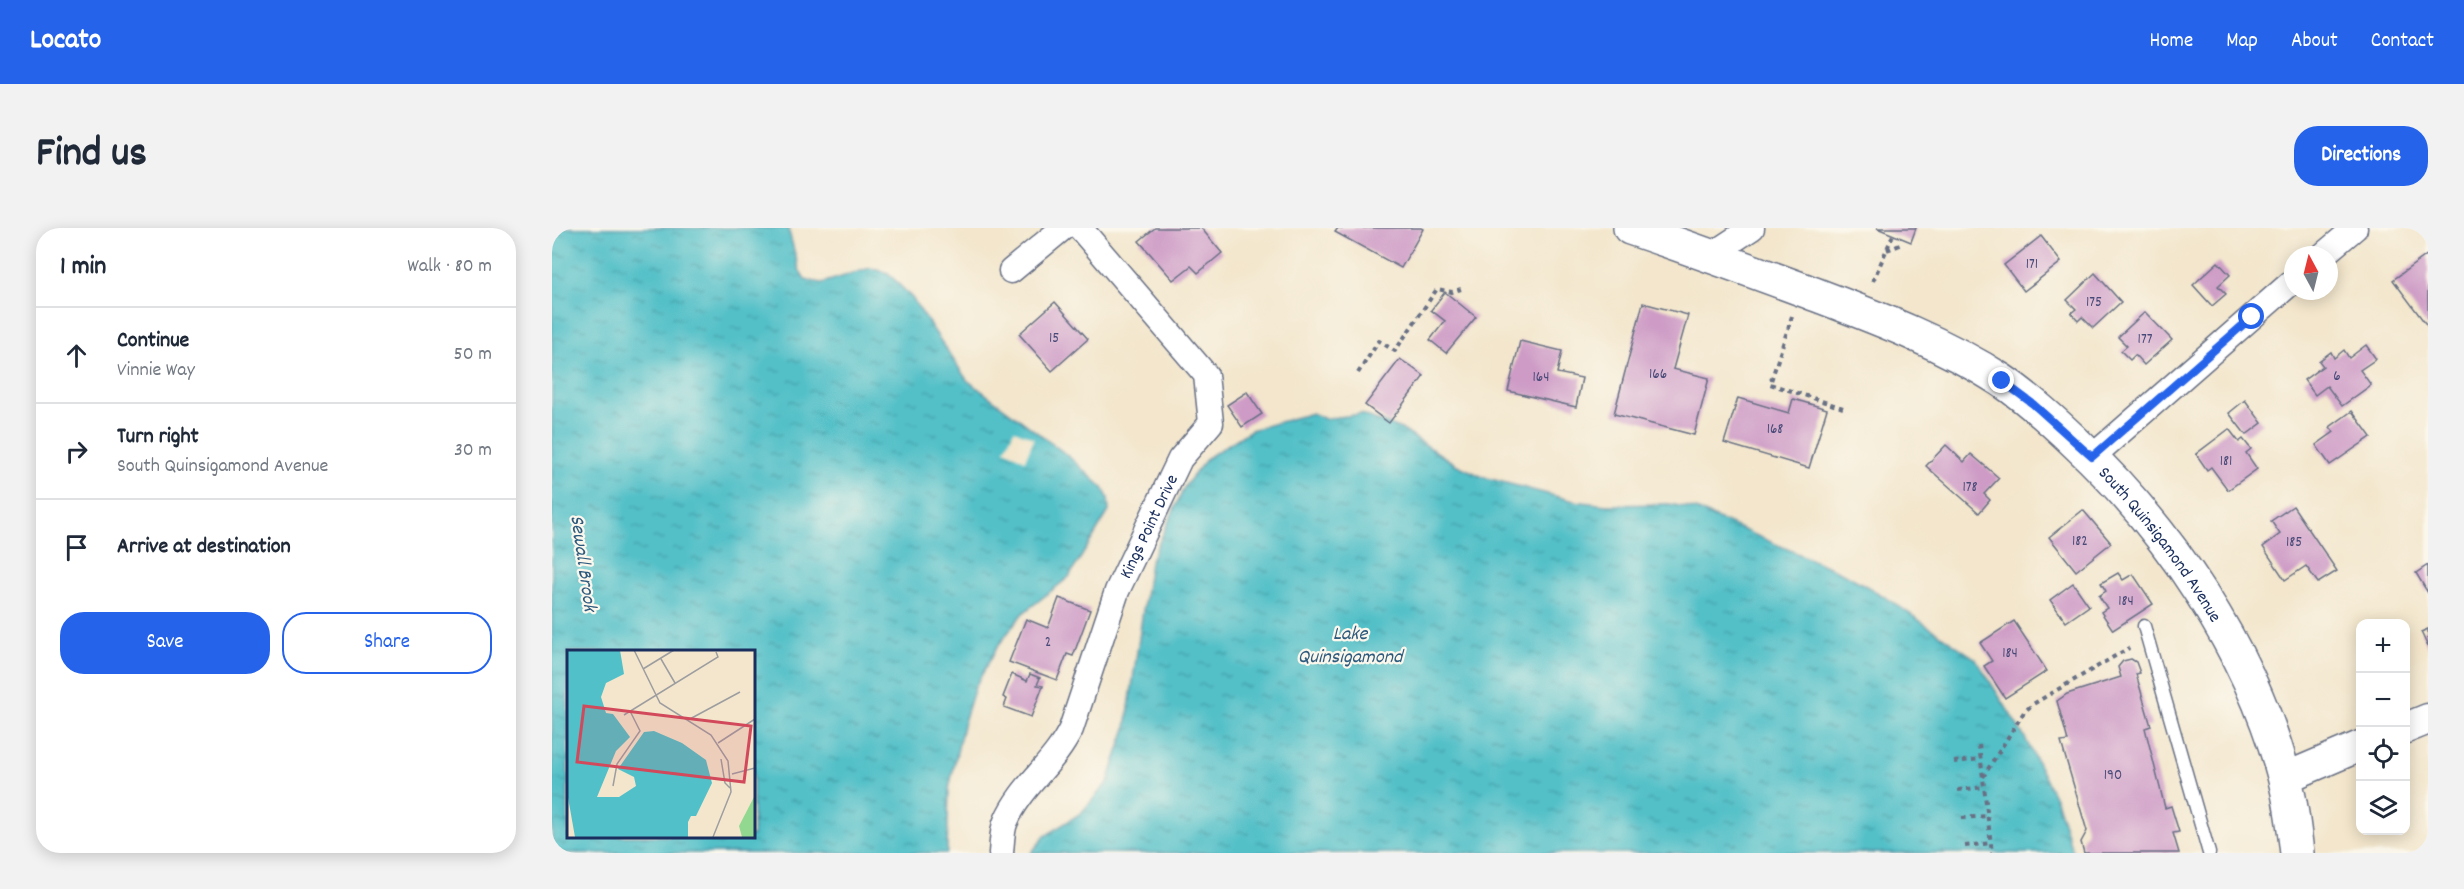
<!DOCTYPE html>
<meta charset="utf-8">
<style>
body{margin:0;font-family:Dekko,sans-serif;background:#f2f2f3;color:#1f2937}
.controls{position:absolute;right:18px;bottom:18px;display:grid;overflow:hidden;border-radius:12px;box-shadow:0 3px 15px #0003}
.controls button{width:54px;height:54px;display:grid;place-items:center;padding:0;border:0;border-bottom:2px solid #e0e1e3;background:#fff;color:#1f2937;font:30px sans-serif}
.compass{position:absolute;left:1732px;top:18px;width:54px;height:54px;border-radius:50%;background:#fff;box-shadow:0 3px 15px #0003;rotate:353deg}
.stop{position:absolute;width:18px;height:18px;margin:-14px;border:4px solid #2563eb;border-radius:50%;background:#fff}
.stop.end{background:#2563eb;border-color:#fff;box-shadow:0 2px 6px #0008}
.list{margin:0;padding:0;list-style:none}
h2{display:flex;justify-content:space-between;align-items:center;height:78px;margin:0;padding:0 24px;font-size:26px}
h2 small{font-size:20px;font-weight:400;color:#747a83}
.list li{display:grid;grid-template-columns:39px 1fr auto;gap:18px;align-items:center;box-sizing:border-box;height:96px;padding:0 24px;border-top:2px solid #e0e1e3}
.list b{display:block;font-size:22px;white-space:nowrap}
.list p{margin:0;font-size:20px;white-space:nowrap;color:#747a83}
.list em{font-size:20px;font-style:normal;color:#747a83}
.actions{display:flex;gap:12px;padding:18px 24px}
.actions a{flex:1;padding:14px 0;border:2px solid #2563eb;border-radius:24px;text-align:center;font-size:21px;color:#2563eb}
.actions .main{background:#2563eb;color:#fff}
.icon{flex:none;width:33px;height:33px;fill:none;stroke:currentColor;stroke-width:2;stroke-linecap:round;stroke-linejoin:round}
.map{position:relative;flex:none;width:1876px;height:625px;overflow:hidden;border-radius:24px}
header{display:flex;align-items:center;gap:36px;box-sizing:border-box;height:84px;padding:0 30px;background:#2563eb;color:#fff}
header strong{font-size:28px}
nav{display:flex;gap:33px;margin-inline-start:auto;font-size:21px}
.intro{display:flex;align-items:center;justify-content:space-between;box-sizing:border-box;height:144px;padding:0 36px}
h1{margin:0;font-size:42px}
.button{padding:15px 27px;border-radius:24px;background:#2563eb;color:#fff;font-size:21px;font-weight:700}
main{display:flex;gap:36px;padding:0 36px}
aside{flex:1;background:#fff;border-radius:24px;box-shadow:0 3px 15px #0003}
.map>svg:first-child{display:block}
.water{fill:url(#water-ripples);stroke:#367893;stroke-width:1.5;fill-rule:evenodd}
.pier{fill:#f3e6cc}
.building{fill:#ce9bc6}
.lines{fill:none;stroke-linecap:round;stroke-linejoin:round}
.service-casing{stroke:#676f84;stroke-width:15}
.minor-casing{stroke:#676f84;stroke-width:27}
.tertiary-casing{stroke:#676f84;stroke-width:33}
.secondary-casing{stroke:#676f84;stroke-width:36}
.path{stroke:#676f84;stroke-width:4;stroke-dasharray:4.5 4.5;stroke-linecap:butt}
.service{stroke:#fff;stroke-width:12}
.minor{stroke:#fff;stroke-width:24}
.tertiary{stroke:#fff;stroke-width:30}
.secondary{stroke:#fff;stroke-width:33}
.route{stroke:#2563eb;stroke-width:8}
.labels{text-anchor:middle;stroke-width:4.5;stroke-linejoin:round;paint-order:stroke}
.number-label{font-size:15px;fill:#484a78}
.street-label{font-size:18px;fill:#1b2f5e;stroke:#fbf7ec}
.water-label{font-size:20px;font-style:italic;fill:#2c5a7e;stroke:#fbf7ec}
.inset-road{fill:none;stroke:#9d9da0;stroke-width:1.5}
.view{fill:#d1495b;fill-opacity:0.15;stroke:#d1495b;stroke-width:3}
.inset-edge{fill:none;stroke:#1b2f5e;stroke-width:3}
</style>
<header>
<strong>Locato</strong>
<nav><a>Home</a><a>Map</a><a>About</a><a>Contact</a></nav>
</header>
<div class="intro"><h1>Find us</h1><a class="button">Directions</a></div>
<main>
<aside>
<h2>1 min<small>Walk · 80 m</small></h2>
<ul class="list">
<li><svg class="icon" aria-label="ahead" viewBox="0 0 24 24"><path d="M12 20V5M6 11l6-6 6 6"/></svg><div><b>Continue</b><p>Vinnie Way</p></div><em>50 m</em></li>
<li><svg class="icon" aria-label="right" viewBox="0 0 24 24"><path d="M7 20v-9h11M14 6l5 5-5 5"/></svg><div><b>Turn right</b><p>South Quinsigamond Avenue</p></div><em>30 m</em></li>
<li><svg class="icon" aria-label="arrive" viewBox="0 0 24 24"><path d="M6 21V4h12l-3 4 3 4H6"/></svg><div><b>Arrive at destination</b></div></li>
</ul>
<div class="actions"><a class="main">Save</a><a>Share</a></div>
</aside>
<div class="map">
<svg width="1876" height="625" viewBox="0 0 1876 625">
<defs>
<pattern id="water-ripples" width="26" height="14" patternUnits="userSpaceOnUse" patternTransform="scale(1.5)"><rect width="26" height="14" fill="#52c0c8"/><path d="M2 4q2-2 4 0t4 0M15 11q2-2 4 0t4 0" fill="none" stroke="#439ca6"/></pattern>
</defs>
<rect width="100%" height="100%" fill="#fbf7ec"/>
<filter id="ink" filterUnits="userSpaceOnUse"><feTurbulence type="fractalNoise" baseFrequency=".0167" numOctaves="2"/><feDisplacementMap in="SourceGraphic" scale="12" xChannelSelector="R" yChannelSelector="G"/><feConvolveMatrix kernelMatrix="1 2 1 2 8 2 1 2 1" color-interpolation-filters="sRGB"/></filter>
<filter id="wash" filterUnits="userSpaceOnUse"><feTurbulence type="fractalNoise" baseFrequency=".008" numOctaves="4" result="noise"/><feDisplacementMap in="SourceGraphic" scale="24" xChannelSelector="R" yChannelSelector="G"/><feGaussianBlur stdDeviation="1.35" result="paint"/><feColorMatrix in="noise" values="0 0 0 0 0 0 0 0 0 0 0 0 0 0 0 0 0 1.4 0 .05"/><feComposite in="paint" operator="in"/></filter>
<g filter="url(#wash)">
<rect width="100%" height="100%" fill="#f3e6cc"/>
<g class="water">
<path d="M 0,0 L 236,0 L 247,41 L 253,52 L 270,55 L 318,40 L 336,45 L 360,70 L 415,152 L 515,227 L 551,260 L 556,270 L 557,283 L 517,349 L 470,386 L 446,418 L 423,459 L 411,497 L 397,561 L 395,625 L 0,625 ZM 16,424 L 201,424 L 201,608 L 16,608 Z"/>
<path d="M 760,185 L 773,191 L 809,186 L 849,201 L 903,236 L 931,249 L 1022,273 L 1054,277 L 1117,276 L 1143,281 L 1295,347 L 1333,369 L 1424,431 L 1472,508 L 1504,572 L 1521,625 L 479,625 L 493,608 L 529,585 L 556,554 L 574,500 L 598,334 L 633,258 L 655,230 L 699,202 Z"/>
</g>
<path class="pier" d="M 462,202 L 482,210 L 473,232 L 453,222 Z"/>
<g id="blocks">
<g class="building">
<path d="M 603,0 L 649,0 L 670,25 L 646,45 L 639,38 L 621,52 L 587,13 Z"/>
<path d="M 786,0 L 869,0 L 871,1 L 849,40 L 783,4 Z"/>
<path d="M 1325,0 L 1364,0 L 1359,14 Z"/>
<path d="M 1489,8 L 1509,34 L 1472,63 L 1452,37 Z"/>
<path d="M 1876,26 L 1876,99 L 1841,52 Z"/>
<path d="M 1666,34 L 1678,47 L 1666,58 L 1674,66 L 1660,78 L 1641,57 Z"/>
<path d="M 1543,45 L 1569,74 L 1541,100 L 1530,89 L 1526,93 L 1519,85 L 1524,81 L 1515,72 Z"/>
<path d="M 893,64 L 924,89 L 894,125 L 878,112 L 893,93 L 879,82 Z"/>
<path d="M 503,74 L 536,111 L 500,143 L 467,106 Z"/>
<path d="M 1091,75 L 1136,87 L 1121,141 L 1157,150 L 1142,207 L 1062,186 Z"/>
<path d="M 1593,84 L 1620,112 L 1592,137 L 1583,127 L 1578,132 L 1569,123 L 1575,118 L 1566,109 Z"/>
<path d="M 968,113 L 1010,123 L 1005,145 L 1030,150 L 1024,179 L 956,163 Z"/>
<path d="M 1814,117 L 1824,131 L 1808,142 L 1819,157 L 1790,178 L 1775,158 L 1763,167 L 1752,152 L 1771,138 L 1767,133 L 1779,124 L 1782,130 L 1792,122 L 1797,130 Z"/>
<path d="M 848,131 L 872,148 L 837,195 L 813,177 Z"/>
<path d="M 695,164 L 710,186 L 690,199 L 675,177 Z"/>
<path d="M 1186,170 L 1237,185 L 1241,171 L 1275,181 L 1257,240 L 1172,215 Z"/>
<path d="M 1693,172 L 1710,195 L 1694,207 L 1677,185 Z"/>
<path d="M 1800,183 L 1819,209 L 1778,237 L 1764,217 L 1782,204 L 1778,199 Z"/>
<path d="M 1677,201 L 1687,214 L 1691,211 L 1699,221 L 1694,225 L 1705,241 L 1676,262 L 1659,239 L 1655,242 L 1644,226 Z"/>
<path d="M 1394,217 L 1412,234 L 1419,226 L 1447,250 L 1432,266 L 1438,272 L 1427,285 L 1374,238 Z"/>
<path d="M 1741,278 L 1785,343 L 1766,355 L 1754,338 L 1733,352 L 1711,319 L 1728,306 L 1719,293 Z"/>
<path d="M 1531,282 L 1559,315 L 1524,343 L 1497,309 Z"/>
<path d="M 1876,337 L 1876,365 L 1864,345 Z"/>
<path d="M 1566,345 L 1571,352 L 1581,346 L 1601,376 L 1561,402 L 1549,384 L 1555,380 L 1547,368 L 1554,363 L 1549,355 Z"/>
<path d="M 1521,355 L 1537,378 L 1514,394 L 1498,372 Z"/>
<path d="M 507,370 L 538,382 L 521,428 L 515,426 L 505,452 L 457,434 L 474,391 L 496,400 Z"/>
<path d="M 1462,393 L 1495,443 L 1453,470 L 1432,438 L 1440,433 L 1428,415 Z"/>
<path d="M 1876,401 L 1876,419 L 1869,404 Z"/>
<path d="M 1579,431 L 1584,434 L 1588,445 L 1584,446 L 1599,498 L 1593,500 L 1613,580 L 1619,578 L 1627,604 L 1621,605 L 1627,625 L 1532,625 L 1529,614 L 1535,603 L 1509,514 L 1516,513 L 1505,473 L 1515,466 L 1569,449 L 1566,439 L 1571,433 Z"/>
<path d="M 460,446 L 475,453 L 478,446 L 488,450 L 485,457 L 491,458 L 479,489 L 452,479 L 455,471 L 451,469 Z"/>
</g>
</g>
</g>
<g filter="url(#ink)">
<use href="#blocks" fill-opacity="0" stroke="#676f84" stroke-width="1.5"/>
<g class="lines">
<g class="service-casing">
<path id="service" d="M 1592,398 L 1657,625"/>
</g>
<g class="minor-casing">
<g id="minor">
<path d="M 1159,27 L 1200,0"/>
<path d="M 1771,27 L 1803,0"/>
<path d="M 459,43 L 511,0"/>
<path d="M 1540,229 L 1741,53"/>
<path id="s1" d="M 449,625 C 450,615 450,601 454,593 C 469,558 503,535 519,501 L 565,363 L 628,231 L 659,195 L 654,147 L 528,0"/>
</g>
</g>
<g class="tertiary-casing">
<g id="tertiary">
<path d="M 1854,500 L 1876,491"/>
<path d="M 1733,550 L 1808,518"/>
</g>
</g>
<g class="secondary-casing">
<g id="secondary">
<path id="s2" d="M 1078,0 C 1135,19 1192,40 1249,61 C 1317,87 1387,112 1449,152 C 1476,170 1501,193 1524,215 C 1617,302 1699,423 1732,548 C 1739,573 1742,599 1745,625"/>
</g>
</g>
<g class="path">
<path d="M 1335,22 L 1348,17"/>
<path d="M 1321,53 L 1341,7"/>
<path d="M 1240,88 L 1218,156 L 1291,180"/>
<path d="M 806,145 L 827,113 L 843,123 L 885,61 L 900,64 L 909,61"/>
<path d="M 1427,517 L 1440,625"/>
<path d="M 1402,534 L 1428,531"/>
<path d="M 1431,549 L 1472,484 L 1481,476 L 1577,420"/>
<path d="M 1406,562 L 1432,559"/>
<path d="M 1410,590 L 1435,588"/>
<path d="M 1413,618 L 1439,615"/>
</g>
<use href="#service" class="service"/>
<use href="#minor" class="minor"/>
<use href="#tertiary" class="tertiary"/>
<use href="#secondary" class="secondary"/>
</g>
</g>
<g class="lines" filter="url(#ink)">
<path class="route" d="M 1450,153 L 1481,176 L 1540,229 L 1700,89"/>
</g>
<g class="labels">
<g class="number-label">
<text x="1480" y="40">171</text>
<text x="1542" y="78">175</text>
<text x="502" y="114">15</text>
<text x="1593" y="115">177</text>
<text x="1106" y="150">166</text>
<text x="1785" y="152">6</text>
<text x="989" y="153">164</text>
<text x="1223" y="205">168</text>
<text x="1674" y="237">181</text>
<text x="1418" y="263">178</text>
<text x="1528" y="317">182</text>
<text x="1742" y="318">185</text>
<text x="1574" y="377">184</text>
<text x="496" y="418">2</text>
<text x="1458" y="429">184</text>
<text x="1561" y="551">190</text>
</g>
<g class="street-label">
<text dy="6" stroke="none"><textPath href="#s1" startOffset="363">Kings Point Drive</textPath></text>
<text dy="6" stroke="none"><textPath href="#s2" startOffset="632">South Quinsigamond Avenue</textPath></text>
</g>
<g class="water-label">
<text transform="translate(33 335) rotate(82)" y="7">Sewall Brook</text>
<text x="798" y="411">Lake<tspan x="798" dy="23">Quinsigamond</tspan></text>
</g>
</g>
<g transform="translate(15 422)">
<rect width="188" height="188" fill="#f3e6cc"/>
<path d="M 187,147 L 187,187 L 175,187 L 172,176 Z" fill="#93d891"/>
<path d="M 0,0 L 53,0 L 57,24 L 39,33 L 34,47 L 39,63 L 46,64 L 63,87 L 49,101 L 30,147 L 52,147 L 69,136 L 67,127 L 51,119 L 77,82 L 87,81 L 115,93 L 139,110 L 145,133 L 129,166 L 124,166 L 121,172 L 121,187 L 8,187 L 0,142 Z" fill="#52c0c8"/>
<path class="inset-road" d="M 67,0 L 93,53 L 144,85 L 161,111 L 164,142 L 146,187M 94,9 L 108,33M 76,19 L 107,0M 57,65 L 151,7 L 149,2M 121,70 L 173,42M 151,93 L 188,69M 154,109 L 158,133 L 163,138M 165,124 L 188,118M 46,136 L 50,114 L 73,81 L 63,61"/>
<path class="view" d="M 17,56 L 184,76 L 177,132 L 10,112 Z"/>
<rect width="188" height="188" class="inset-edge"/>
</g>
</svg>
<div class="controls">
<button>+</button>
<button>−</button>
<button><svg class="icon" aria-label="locate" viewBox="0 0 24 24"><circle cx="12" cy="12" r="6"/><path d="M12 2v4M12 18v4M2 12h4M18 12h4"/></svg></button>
<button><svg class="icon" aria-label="layers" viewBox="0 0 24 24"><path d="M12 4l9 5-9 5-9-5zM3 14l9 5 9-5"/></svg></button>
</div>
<svg class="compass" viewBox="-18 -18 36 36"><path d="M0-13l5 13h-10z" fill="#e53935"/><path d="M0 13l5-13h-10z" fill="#747a83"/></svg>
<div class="stop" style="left:1700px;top:89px"></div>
<div class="stop end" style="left:1450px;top:153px"></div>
</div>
</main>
